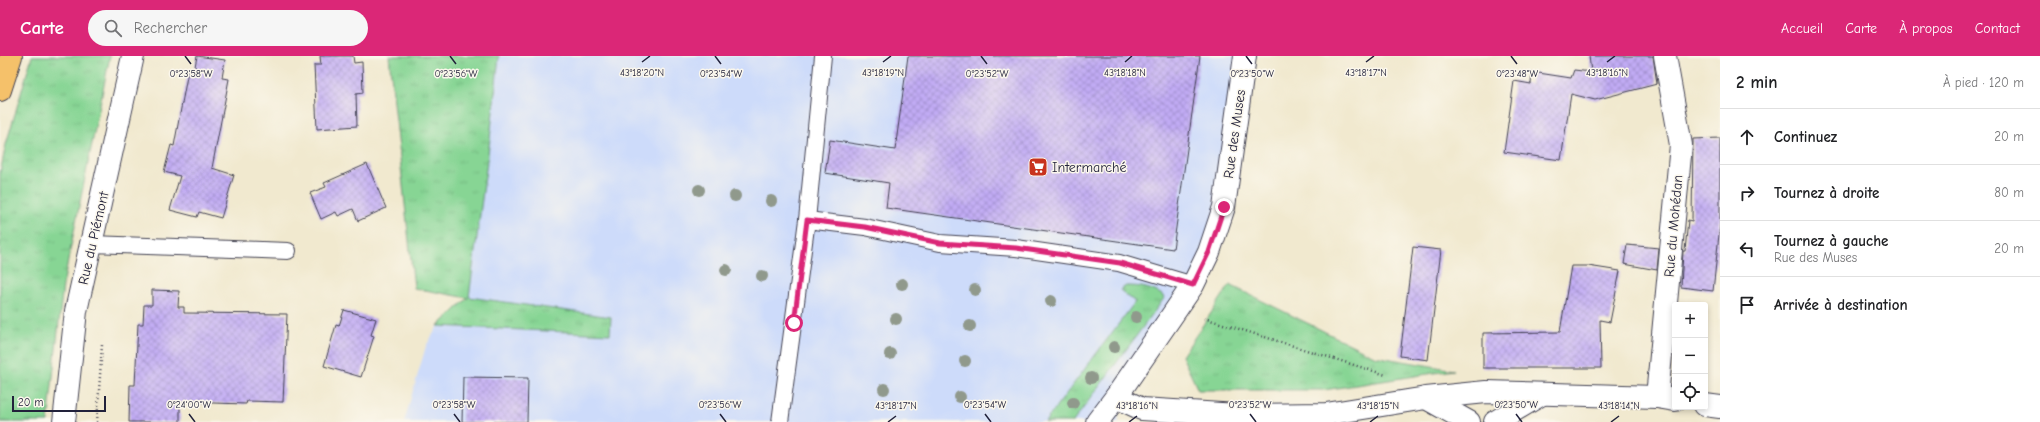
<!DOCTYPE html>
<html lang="fr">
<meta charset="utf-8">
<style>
body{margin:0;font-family:"Comic Neue",sans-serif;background:#f6f6f6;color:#202124}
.controls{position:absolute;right:12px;bottom:12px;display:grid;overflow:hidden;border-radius:4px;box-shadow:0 2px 6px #0003}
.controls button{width:36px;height:36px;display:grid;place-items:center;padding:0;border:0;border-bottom:1px solid #e0e0e0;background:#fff;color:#202124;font:20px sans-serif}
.scale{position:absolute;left:12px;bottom:10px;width:94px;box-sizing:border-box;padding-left:4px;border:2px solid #22223b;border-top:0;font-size:11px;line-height:14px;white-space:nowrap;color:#22223b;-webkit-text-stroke:3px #fbf7ec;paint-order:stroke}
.stop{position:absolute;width:12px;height:12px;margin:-9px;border:3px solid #db2777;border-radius:50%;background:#fff}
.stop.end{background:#db2777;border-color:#fff;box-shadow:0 1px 4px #0008}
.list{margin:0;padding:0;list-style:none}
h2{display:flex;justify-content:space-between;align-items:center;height:52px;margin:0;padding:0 16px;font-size:17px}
h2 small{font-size:13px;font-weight:400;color:#757577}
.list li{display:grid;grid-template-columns:26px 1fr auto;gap:12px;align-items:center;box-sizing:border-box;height:56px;padding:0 16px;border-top:1px solid #e0e0e0}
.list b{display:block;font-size:15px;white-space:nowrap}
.list p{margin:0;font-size:13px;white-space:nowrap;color:#757577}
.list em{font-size:13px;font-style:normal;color:#757577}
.icon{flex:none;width:22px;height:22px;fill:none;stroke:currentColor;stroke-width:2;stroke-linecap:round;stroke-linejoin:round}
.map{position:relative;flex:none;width:1720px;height:366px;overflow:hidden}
header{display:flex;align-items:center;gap:24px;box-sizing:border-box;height:56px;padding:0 20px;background:#db2777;color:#fff}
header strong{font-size:19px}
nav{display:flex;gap:22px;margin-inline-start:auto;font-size:14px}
.search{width:280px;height:36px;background:#f6f6f6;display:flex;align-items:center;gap:10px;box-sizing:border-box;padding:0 14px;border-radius:22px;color:#757577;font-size:15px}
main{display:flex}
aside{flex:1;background:#fff}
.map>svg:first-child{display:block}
.built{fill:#cddbfa}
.grass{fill:url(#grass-tufts);stroke:#547c68}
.building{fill:url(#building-cross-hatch)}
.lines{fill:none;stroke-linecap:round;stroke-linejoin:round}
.lane-casing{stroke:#414051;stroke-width:18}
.street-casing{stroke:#414051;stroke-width:24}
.primary-casing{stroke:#414051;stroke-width:24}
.path{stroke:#414051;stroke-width:2.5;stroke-dasharray:1 3;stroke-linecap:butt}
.lane{stroke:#fff;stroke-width:16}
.street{stroke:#fff;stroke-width:22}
.primary{stroke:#f5c16b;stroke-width:22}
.tree{fill:#90998c}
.route{stroke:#db2777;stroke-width:5}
.ticks{fill:none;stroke:#22223b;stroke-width:1.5}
.labels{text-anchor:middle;stroke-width:3;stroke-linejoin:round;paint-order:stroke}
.street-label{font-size:14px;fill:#22223b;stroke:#fbf7ec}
.poi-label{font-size:14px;fill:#22223b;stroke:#fbf7ec;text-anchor:start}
.ticks-label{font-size:10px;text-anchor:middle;fill:#22223b;stroke:#fbf7ec;stroke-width:3;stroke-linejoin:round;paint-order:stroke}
</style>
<header>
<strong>Carte</strong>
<div class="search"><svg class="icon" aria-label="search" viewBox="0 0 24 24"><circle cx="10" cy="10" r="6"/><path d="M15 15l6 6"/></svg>Rechercher</div>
<nav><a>Accueil</a><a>Carte</a><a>À propos</a><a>Contact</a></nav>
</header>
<main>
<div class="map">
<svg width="1720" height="366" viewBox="0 0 1720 366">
<defs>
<pattern id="grass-tufts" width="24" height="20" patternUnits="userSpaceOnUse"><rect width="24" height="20" fill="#87d594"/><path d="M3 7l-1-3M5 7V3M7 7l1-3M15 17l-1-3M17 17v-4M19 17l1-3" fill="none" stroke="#74b780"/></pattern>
<pattern id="building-cross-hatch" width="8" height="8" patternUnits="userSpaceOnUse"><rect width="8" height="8" fill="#c1abf4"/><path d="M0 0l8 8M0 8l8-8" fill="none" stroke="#9c8bc7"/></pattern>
</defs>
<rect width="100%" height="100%" fill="#fbf7ec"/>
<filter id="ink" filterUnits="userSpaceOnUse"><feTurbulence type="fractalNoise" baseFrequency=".025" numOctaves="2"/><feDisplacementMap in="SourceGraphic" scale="8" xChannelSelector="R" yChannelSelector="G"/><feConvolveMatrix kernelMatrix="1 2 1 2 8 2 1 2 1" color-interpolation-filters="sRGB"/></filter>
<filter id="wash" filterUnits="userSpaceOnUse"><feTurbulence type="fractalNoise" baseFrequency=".012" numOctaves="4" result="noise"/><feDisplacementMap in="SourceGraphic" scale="16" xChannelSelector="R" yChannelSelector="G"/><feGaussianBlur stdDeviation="0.9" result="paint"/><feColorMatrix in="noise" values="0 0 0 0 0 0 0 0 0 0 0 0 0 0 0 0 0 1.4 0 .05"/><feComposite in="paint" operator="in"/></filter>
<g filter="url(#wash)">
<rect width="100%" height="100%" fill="#f1e9cf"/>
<path class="built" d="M 499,0 L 1245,0 L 1209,196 L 1116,341 L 1119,366 L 404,366 L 426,290 L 438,270 L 469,241 L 490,83 Z"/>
<g class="grass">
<path d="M 32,0 L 110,0 L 63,229 L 48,366 L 0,366 L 0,117 L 6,88 Z"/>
<path d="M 389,0 L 499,0 L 490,83 L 469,241 L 611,261 L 610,278 L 438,270 L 468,242 L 414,232 Z"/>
<path d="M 1230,229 L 1374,300 L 1454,314 L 1324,334 L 1198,334 L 1182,300 Z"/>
<path d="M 1126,230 C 1141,230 1153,232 1165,241 L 1073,366 L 1045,366 L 1135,246 L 1120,234 Z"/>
</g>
<g id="blocks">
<g class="building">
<path d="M 197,0 L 225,4 L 222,22 L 229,23 L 212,112 L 234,119 L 221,162 L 199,156 L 197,161 L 170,154 L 180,120 L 164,116 L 171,89 L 174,90 L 188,15 L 194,16 Z"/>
<path d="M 320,0 L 353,0 L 354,7 L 362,6 L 363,37 L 356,38 L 357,70 L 317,73 L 314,9 L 321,9 Z"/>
<path d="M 908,0 L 1200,0 L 1173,193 L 886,152 L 889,127 L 825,117 L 830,84 L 895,94 Z"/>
<path d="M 1589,0 L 1653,0 L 1657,28 L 1595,44 L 1571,38 L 1561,104 L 1504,96 L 1514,25 L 1531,28 L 1532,16 L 1571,22 L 1574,14 L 1591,16 Z"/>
<path d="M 1720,82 L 1720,169 L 1713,235 L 1681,231 L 1683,195 L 1685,195 L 1688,164 L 1692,165 L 1693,83 Z"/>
<path d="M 367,108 L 386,152 L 358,165 L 353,153 L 338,160 L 336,156 L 321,163 L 310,137 L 326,131 L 324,127 Z"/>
<path d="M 1627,189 L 1659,192 L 1657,214 L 1624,208 Z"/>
<path d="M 1413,191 L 1441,194 L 1428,304 L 1400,300 Z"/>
<path d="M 1571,210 L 1588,210 L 1620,215 L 1610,266 L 1600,264 L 1601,312 L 1483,312 L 1483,277 L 1560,276 Z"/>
<path d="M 152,234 L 179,235 L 178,251 L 184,251 L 184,257 L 287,258 L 283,346 L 247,345 L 246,348 L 180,346 L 180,366 L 129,366 L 130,329 L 135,329 L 138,268 L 143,268 L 144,249 L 152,249 Z"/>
<path d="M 344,254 L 376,263 L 371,279 L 374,280 L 361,321 L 324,310 L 336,269 L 339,270 Z"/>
<path d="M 463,321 L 528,322 L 527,366 L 462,366 Z"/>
</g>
</g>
</g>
<g filter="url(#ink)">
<use href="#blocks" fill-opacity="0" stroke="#414051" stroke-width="1"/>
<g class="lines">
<g class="lane-casing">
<g id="lane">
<path d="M 807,164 L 865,171 L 940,187 L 1016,192 L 1119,207 L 1193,229"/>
<path d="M 91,188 L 288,195"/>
<path d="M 780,366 L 807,164 L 823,0"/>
</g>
</g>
<g class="street-casing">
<g id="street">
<path d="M 1116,341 L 1193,229 L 1209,196 L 1224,151 L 1245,0"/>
<path d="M 1657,341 L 1681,89 L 1665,0"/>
<path d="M 1426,342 L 1469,366"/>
<path d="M 1705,349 L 1720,351"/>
<path d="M 64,366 L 76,255 L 133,0"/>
<path d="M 1097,366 L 1116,341 L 1142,353 L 1237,359 L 1326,358 L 1426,342 L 1486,336 L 1657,341 L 1675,344"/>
<path d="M 1495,366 L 1542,338"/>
</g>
</g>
<g class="primary-casing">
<path id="primary" d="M 0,34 L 11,0"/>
</g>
<g class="path">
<path d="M 1204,262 L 1386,319"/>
<path d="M 97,366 L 102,289"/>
</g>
<use href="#lane" class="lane"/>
<use href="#street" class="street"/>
<use href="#primary" class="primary"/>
</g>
<g class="tree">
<circle cx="699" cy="134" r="6"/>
<circle cx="735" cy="140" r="6"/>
<circle cx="771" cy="145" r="6"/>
<circle cx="726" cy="214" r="6"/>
<circle cx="762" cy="220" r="6"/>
<circle cx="902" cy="228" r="6"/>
<circle cx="975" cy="234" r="6"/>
<circle cx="1051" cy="245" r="6"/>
<circle cx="1136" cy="261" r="6"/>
<circle cx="896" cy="263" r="6"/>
<circle cx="970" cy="270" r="6"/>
<circle cx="1114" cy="291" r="6"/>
<circle cx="890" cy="298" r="6"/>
<circle cx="965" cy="305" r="6"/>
<circle cx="1091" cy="322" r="6"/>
<circle cx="884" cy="333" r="6"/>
<circle cx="960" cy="341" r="6"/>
<circle cx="1073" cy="347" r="6"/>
</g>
</g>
<g class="lines" filter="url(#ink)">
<path class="route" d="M 794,267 L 807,164 L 865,171 L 940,187 L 1016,192 L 1120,207 L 1193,229 L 1209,196 L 1224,151"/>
</g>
<path class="ticks" d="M 185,0 L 191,8M 450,0 L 456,8M 715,0 L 721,8M 981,0 L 987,8M 1246,0 L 1252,8M 1511,0 L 1517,8M 642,6 L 650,0M 883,6 L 891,0M 1125,6 L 1132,0M 1366,6 L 1374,0M 1607,6 L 1615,0M 189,358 L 195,366M 454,358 L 460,366M 720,358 L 726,366M 985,358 L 991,366M 1250,358 L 1256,366M 1516,358 L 1522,366M 888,366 L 896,360M 1129,366 L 1137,360M 1370,366 L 1378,360M 1611,366 L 1619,360"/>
<defs>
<g id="supermarket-square" transform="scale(1)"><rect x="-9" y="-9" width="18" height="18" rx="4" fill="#c8321e" stroke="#fbf7ec"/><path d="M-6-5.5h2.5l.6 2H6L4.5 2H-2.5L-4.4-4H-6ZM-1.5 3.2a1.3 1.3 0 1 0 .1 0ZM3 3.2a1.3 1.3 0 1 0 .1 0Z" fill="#fff"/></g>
</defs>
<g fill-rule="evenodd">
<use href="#supermarket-square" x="1038" y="111"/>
</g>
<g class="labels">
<g class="street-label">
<text transform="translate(1234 78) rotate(-82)" y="5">Rue des Muses</text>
<text transform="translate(1673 170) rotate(-85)" y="5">Rue du Mohédan</text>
<text transform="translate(93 182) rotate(-77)" y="5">Rue du Piémont</text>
</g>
<g class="poi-label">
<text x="1052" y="116">Intermarché</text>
</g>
</g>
<g class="ticks-label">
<text x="1366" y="20">43°18'17"N</text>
<text x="642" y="20">43°18'20"N</text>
<text x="883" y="20">43°18'19"N</text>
<text x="1125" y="20">43°18'18"N</text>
<text x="1607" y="20">43°18'16"N</text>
<text x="191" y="21">0°23'58"W</text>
<text x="456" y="21">0°23'56"W</text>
<text x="721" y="21">0°23'54"W</text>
<text x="987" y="21">0°23'52"W</text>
<text x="1252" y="21">0°23'50"W</text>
<text x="1517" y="21">0°23'48"W</text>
<text x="189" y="352">0°24'00"W</text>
<text x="454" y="352">0°23'58"W</text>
<text x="720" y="352">0°23'56"W</text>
<text x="985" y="352">0°23'54"W</text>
<text x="1250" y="352">0°23'52"W</text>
<text x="1516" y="352">0°23'50"W</text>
<text x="896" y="353">43°18'17"N</text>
<text x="1137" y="353">43°18'16"N</text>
<text x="1378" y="353">43°18'15"N</text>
<text x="1619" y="353">43°18'14"N</text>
</g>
</svg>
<div class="controls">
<button>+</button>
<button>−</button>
<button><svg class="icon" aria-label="locate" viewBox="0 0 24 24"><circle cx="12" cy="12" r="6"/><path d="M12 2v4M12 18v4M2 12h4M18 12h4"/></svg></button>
</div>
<div class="scale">20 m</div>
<div class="stop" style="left:794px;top:267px"></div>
<div class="stop end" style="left:1224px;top:151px"></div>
</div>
<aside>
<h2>2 min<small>À pied · 120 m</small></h2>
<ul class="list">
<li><svg class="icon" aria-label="ahead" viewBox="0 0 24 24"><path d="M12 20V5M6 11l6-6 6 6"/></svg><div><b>Continuez</b></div><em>20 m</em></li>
<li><svg class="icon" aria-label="right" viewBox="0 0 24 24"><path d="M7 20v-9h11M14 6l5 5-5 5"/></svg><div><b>Tournez à droite</b></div><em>80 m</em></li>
<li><svg class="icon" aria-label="left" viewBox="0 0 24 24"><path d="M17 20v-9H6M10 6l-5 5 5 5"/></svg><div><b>Tournez à gauche</b><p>Rue des Muses</p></div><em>20 m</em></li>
<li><svg class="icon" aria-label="arrive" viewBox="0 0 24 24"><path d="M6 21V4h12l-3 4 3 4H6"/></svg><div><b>Arrivée à destination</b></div></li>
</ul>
</aside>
</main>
